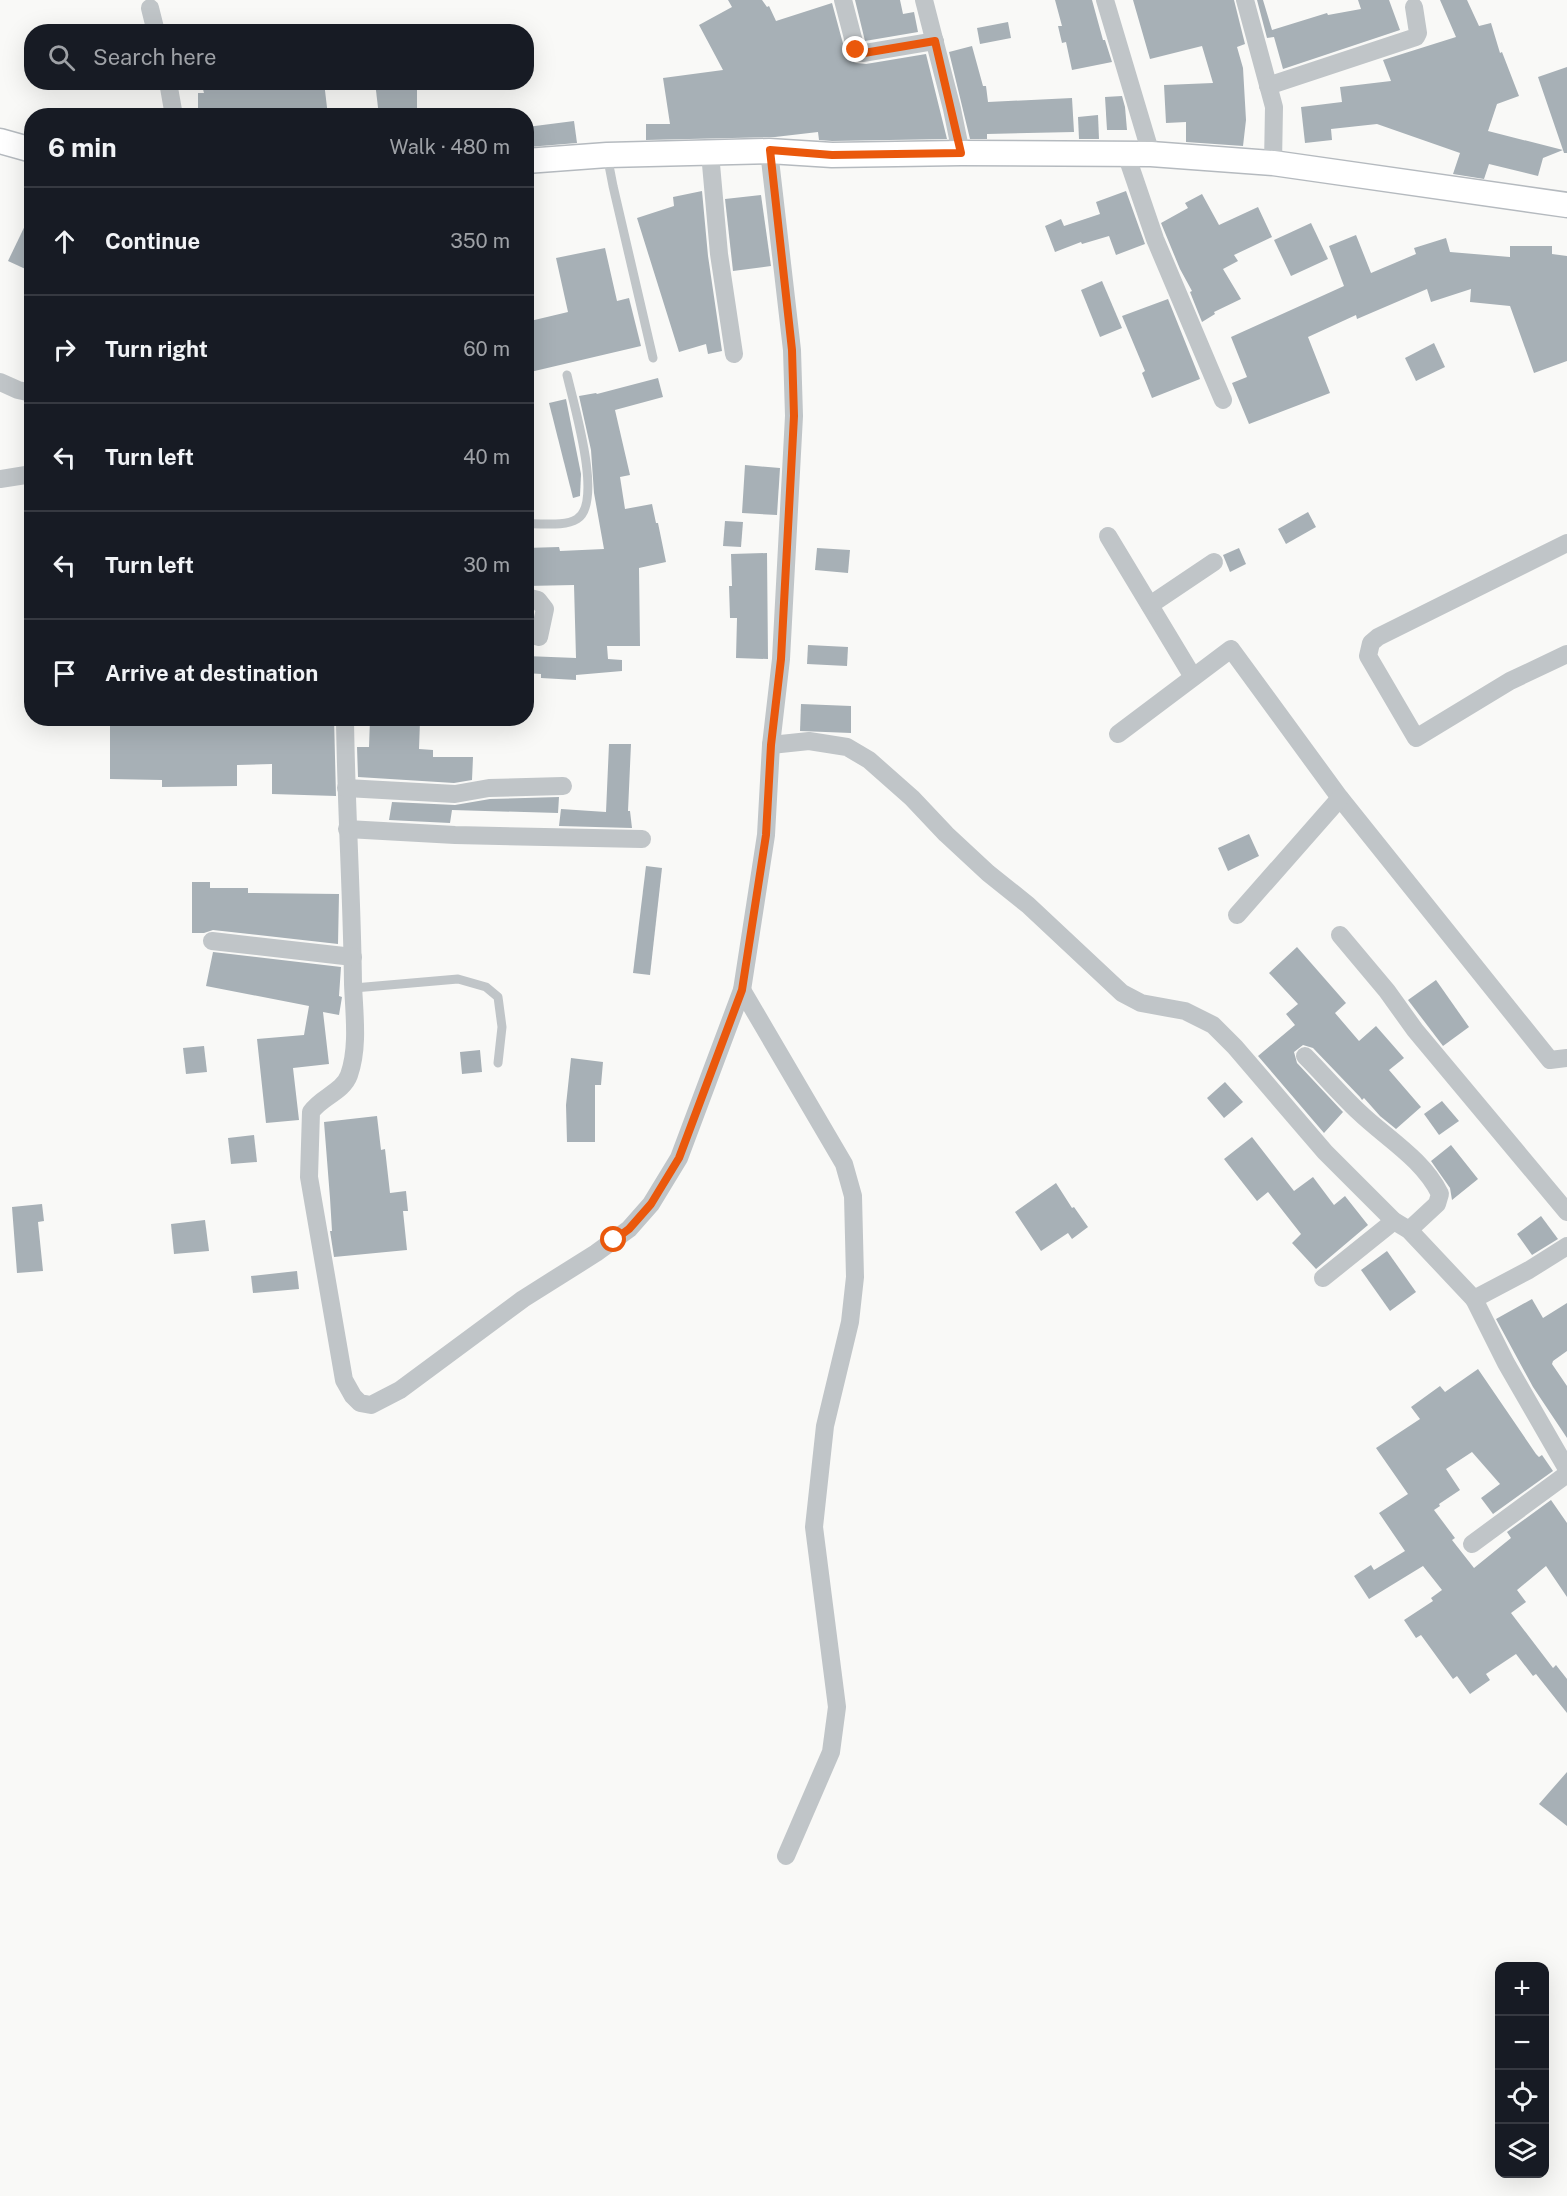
<!DOCTYPE html>
<meta charset="utf-8">
<style>
body{margin:0;font-family:"Public Sans",sans-serif;background:#20242c;color:#f1f3f6}
.controls{position:absolute;right:18px;bottom:18px;display:grid;overflow:hidden;border-radius:12px;box-shadow:0 6px 24px #0002}
.controls button{width:54px;height:54px;display:grid;place-items:center;padding:0;border:0;border-bottom:2px solid #363941;background:#171b24;color:#f1f3f6;font:30px sans-serif}
.stop{position:absolute;width:18px;height:18px;margin:-14px;border:4px solid #ea580c;border-radius:50%;background:#fff}
.stop.end{background:#ea580c;border-color:#fff;box-shadow:0 2px 6px #0008}
.list{margin:0;padding:0;list-style:none}
h2{display:flex;justify-content:space-between;align-items:center;height:78px;margin:0;padding:0 24px;font-size:26px}
h2 small{font-size:20px;font-weight:400;color:#9ea1a6}
.list li{display:grid;grid-template-columns:39px 1fr auto;gap:18px;align-items:center;box-sizing:border-box;height:108px;padding:0 24px;border-top:2px solid #363941}
.list b{display:block;font-size:22px;white-space:nowrap}
.list em{font-size:20px;font-style:normal;color:#9ea1a6}
.icon{flex:none;width:33px;height:33px;fill:none;stroke:currentColor;stroke-width:2;stroke-linecap:round;stroke-linejoin:round}
.map{position:relative;flex:none;width:1567px;height:2196px;overflow:hidden}
.search{position:absolute;background:#171b24;box-shadow:0 6px 24px #0002;left:24px;top:24px;width:510px;height:66px;display:flex;align-items:center;gap:15px;box-sizing:border-box;padding:0 21px;border-radius:24px;color:#9ea1a6;font-size:22px}
.panel{position:absolute;background:#171b24;box-shadow:0 6px 24px #0002;left:24px;top:108px;width:510px;height:618px;border-radius:24px}
.map>svg:first-child{display:block}
.building{fill:#a7b0b6}
.lines{fill:none;stroke-linecap:round;stroke-linejoin:round}
.secondary-casing{stroke:#b5babf;stroke-width:27}
.service{stroke:#c0c5c8;stroke-width:9}
.minor{stroke:#c0c5c8;stroke-width:18}
.secondary{stroke:#fff;stroke-width:24}
.route{stroke:#ea580c;stroke-width:8}
</style>
<div class="map">
<svg width="1567" height="2196" viewBox="0 0 1567 2196">
<rect width="100%" height="100%" fill="#f9f9f7"/>
<g class="building">
<path d="M 728,0 L 762,0 L 767,7 L 769,6 L 776,21 L 832,3 L 845,51 L 851,61 L 856,63 L 866,64 L 926,54 L 947,139 L 832,141 L 819,140 L 818,132 L 775,137 L 646,140 L 646,124 L 670,124 L 663,78 L 723,70 L 699,25 L 732,7 Z"/>
<path d="M 855,0 L 900,0 L 903,14 L 914,12 L 918,32 L 865,41 Z"/>
<path d="M 1055,0 L 1092,0 L 1103,40 L 1105,40 L 1112,62 L 1072,70 L 1066,42 L 1062,43 L 1058,26 L 1062,26 Z"/>
<path d="M 1133,0 L 1234,0 L 1245,44 L 1237,47 L 1243,68 L 1246,120 L 1243,146 L 1186,142 L 1186,122 L 1166,123 L 1164,85 L 1213,83 L 1202,46 L 1150,59 Z"/>
<path d="M 1257,0 L 1263,0 L 1272,30 L 1327,13 L 1328,15 L 1361,9 L 1358,0 L 1389,0 L 1400,30 L 1283,69 L 1274,37 L 1267,38 Z"/>
<path d="M 1440,0 L 1467,0 L 1479,26 L 1491,23 L 1500,53 L 1502,52 L 1519,96 L 1497,104 L 1488,131 L 1563,150 L 1538,77 L 1567,67 L 1567,153 L 1564,153 L 1563,150 L 1543,158 L 1538,176 L 1489,164 L 1484,179 L 1453,174 L 1460,153 L 1377,124 L 1331,129 L 1332,140 L 1305,143 L 1301,107 L 1342,102 L 1340,87 L 1391,81 L 1383,60 L 1456,37 Z"/>
<path d="M 1008,22 L 1011,38 L 980,44 L 977,28 Z"/>
<path d="M 972,46 L 983,86 L 986,86 L 988,102 L 1072,98 L 1074,132 L 987,134 L 987,139 L 970,139 L 949,52 Z"/>
<path d="M 201,82 L 324,82 L 328,116 L 198,116 L 198,93 L 204,93 Z"/>
<path d="M 375,82 L 417,82 L 417,116 L 379,116 Z"/>
<path d="M 1122,96 L 1125,107 L 1127,130 L 1107,130 L 1105,97 Z"/>
<path d="M 1098,115 L 1099,139 L 1079,139 L 1078,117 Z"/>
<path d="M 574,121 L 577,143 L 528,147 L 527,127 Z"/>
<path d="M 702,191 L 708,256 L 722,351 L 708,354 L 706,344 L 679,352 L 637,218 L 674,206 L 673,197 Z"/>
<path d="M 1126,191 L 1145,244 L 1116,255 L 1109,236 L 1082,244 L 1081,242 L 1055,252 L 1045,226 L 1061,219 L 1064,226 L 1100,214 L 1096,202 Z"/>
<path d="M 1202,194 L 1219,225 L 1258,207 L 1272,237 L 1234,255 L 1238,261 L 1223,269 L 1241,299 L 1214,312 L 1215,314 L 1202,322 L 1190,292 L 1192,291 L 1180,269 L 1161,223 L 1188,208 L 1185,203 Z"/>
<path d="M 761,195 L 771,266 L 733,271 L 725,199 Z"/>
<path d="M 32,211 L 32,272 L 8,261 Z"/>
<path d="M 1311,223 L 1328,259 L 1291,276 L 1274,240 Z"/>
<path d="M 1356,235 L 1371,273 L 1416,254 L 1414,248 L 1446,238 L 1450,252 L 1510,257 L 1510,246 L 1552,246 L 1552,254 L 1567,256 L 1567,361 L 1534,373 L 1510,306 L 1470,302 L 1471,289 L 1431,302 L 1427,289 L 1357,319 L 1356,315 L 1308,337 L 1330,393 L 1249,424 L 1232,383 L 1247,377 L 1231,337 L 1344,286 L 1329,246 Z"/>
<path d="M 605,248 L 617,301 L 629,298 L 641,346 L 526,373 L 526,322 L 568,312 L 556,258 Z"/>
<path d="M 1102,281 L 1122,328 L 1100,337 L 1081,290 Z"/>
<path d="M 1168,299 L 1200,379 L 1152,398 L 1142,373 L 1145,371 L 1122,316 Z"/>
<path d="M 1434,343 L 1445,367 L 1416,381 L 1405,358 Z"/>
<path d="M 658,378 L 663,397 L 615,410 L 630,475 L 620,477 L 625,509 L 652,504 L 656,523 L 658,523 L 666,562 L 639,568 L 640,646 L 607,646 L 608,659 L 622,660 L 622,671 L 576,675 L 576,680 L 541,678 L 541,674 L 526,673 L 526,656 L 576,658 L 574,585 L 526,586 L 526,548 L 559,547 L 560,551 L 604,549 L 594,493 L 591,450 L 579,396 L 596,393 L 597,394 Z"/>
<path d="M 566,399 L 581,474 L 580,496 L 573,498 L 549,403 Z"/>
<path d="M 745,465 L 780,468 L 777,515 L 742,513 Z"/>
<path d="M 1308,512 L 1316,527 L 1286,544 L 1278,529 Z"/>
<path d="M 725,521 L 743,522 L 741,547 L 723,546 Z"/>
<path d="M 817,548 L 850,550 L 848,573 L 815,570 Z"/>
<path d="M 1239,548 L 1246,564 L 1230,572 L 1223,555 Z"/>
<path d="M 767,553 L 768,659 L 736,658 L 737,618 L 730,618 L 729,586 L 732,586 L 731,554 Z"/>
<path d="M 808,645 L 848,647 L 847,666 L 807,664 Z"/>
<path d="M 801,704 L 851,706 L 851,733 L 800,731 Z"/>
<path d="M 164,718 L 334,718 L 336,796 L 272,794 L 272,764 L 237,765 L 237,786 L 162,787 L 162,780 L 110,779 L 110,725 L 164,725 Z"/>
<path d="M 370,719 L 420,721 L 419,749 L 433,750 L 433,757 L 473,757 L 472,780 L 454,783 L 358,777 L 357,747 L 369,747 Z"/>
<path d="M 609,744 L 631,744 L 628,811 L 630,811 L 632,828 L 559,826 L 561,809 L 606,812 Z"/>
<path d="M 559,797 L 558,813 L 452,810 L 450,823 L 389,820 L 392,802 L 455,805 L 490,799 Z"/>
<path d="M 1249,834 L 1259,856 L 1228,871 L 1218,848 Z"/>
<path d="M 646,866 L 662,868 L 650,975 L 633,973 Z"/>
<path d="M 192,882 L 210,882 L 210,888 L 248,888 L 248,893 L 339,894 L 338,944 L 213,930 L 204,933 L 192,933 Z"/>
<path d="M 1297,947 L 1346,1003 L 1335,1013 L 1359,1041 L 1376,1026 L 1404,1058 L 1389,1070 L 1421,1107 L 1396,1129 L 1380,1116 L 1364,1098 L 1362,1100 L 1360,1097 L 1313,1048 L 1303,1045 L 1294,1052 L 1297,1063 L 1343,1112 L 1324,1133 L 1258,1056 L 1295,1025 L 1286,1014 L 1298,1004 L 1269,973 Z"/>
<path d="M 213,952 L 341,967 L 339,996 L 342,997 L 339,1015 L 323,1012 L 329,1064 L 293,1068 L 299,1120 L 266,1123 L 257,1039 L 304,1035 L 309,1006 L 206,986 Z"/>
<path d="M 1436,980 L 1469,1027 L 1443,1046 L 1408,1000 Z"/>
<path d="M 204,1046 L 207,1072 L 186,1074 L 183,1048 Z"/>
<path d="M 480,1050 L 482,1072 L 462,1074 L 460,1052 Z"/>
<path d="M 571,1058 L 603,1062 L 601,1085 L 595,1085 L 595,1142 L 567,1142 L 566,1105 Z"/>
<path d="M 1225,1082 L 1243,1102 L 1224,1118 L 1207,1098 Z"/>
<path d="M 1442,1101 L 1459,1121 L 1439,1135 L 1424,1114 Z"/>
<path d="M 377,1116 L 381,1150 L 385,1149 L 390,1193 L 406,1191 L 408,1211 L 403,1211 L 407,1250 L 334,1257 L 330,1231 L 332,1231 L 330,1198 L 324,1122 Z"/>
<path d="M 254,1135 L 257,1162 L 231,1164 L 228,1138 Z"/>
<path d="M 1252,1137 L 1294,1191 L 1313,1177 L 1334,1205 L 1345,1196 L 1368,1225 L 1316,1269 L 1292,1243 L 1301,1234 L 1268,1192 L 1257,1201 L 1224,1159 Z"/>
<path d="M 1451,1145 L 1478,1179 L 1452,1200 L 1450,1188 L 1431,1161 Z"/>
<path d="M 1056,1183 L 1072,1208 L 1074,1207 L 1088,1227 L 1072,1239 L 1068,1233 L 1041,1251 L 1015,1212 Z"/>
<path d="M 42,1204 L 44,1221 L 38,1222 L 43,1271 L 17,1273 L 12,1207 Z"/>
<path d="M 1541,1216 L 1558,1239 L 1532,1255 L 1517,1234 Z"/>
<path d="M 205,1220 L 209,1251 L 174,1254 L 171,1224 Z"/>
<path d="M 1387,1251 L 1416,1292 L 1390,1311 L 1361,1270 Z"/>
<path d="M 297,1271 L 299,1289 L 253,1293 L 251,1276 Z"/>
<path d="M 1532,1299 L 1543,1318 L 1567,1303 L 1567,1351 L 1553,1361 L 1552,1364 L 1567,1386 L 1567,1438 L 1533,1387 L 1496,1319 Z"/>
<path d="M 1478,1369 L 1536,1454 L 1539,1457 L 1542,1455 L 1553,1471 L 1493,1514 L 1481,1498 L 1500,1484 L 1472,1452 L 1446,1469 L 1460,1490 L 1439,1504 L 1440,1506 L 1434,1510 L 1455,1538 L 1452,1540 L 1474,1568 L 1511,1538 L 1507,1532 L 1551,1500 L 1567,1523 L 1567,1597 L 1546,1566 L 1517,1590 L 1526,1602 L 1511,1613 L 1553,1668 L 1556,1665 L 1567,1679 L 1567,1713 L 1536,1674 L 1533,1676 L 1516,1654 L 1486,1674 L 1490,1680 L 1470,1694 L 1457,1676 L 1453,1679 L 1421,1635 L 1416,1638 L 1404,1620 L 1433,1601 L 1431,1598 L 1442,1590 L 1423,1566 L 1369,1599 L 1354,1576 L 1371,1565 L 1374,1570 L 1405,1551 L 1379,1513 L 1408,1494 L 1376,1448 L 1420,1419 L 1411,1407 L 1440,1386 L 1445,1392 Z"/>
<path d="M 1567,1772 L 1567,1826 L 1539,1804 Z"/>
</g>
<g class="lines">
<g class="secondary-casing">
<g id="secondary">
<path d="M 0,141 L 32,150"/>
<path d="M 526,161 L 607,155 L 769,151 L 832,155 L 961,153 L 1151,154 L 1273,163 L 1567,205"/>
</g>
</g>
<g class="service">
<path d="M 607,155 L 613,186 L 653,358"/>
<path d="M 526,524 C 541,523 564,527 577,519 C 604,503 573,402 567,375"/>
<path d="M 354,988 L 458,979 L 486,987 L 498,997 L 502,1027 L 498,1063"/>
</g>
<g class="minor">
<path d="M 843,0 L 855,46 L 858,52 L 864,53 L 935,41"/>
<path d="M 924,0 L 952,109 L 961,153"/>
<path d="M 1105,0 L 1151,154"/>
<path d="M 1245,0 L 1274,107 L 1273,163"/>
<path d="M 150,8 L 156,32"/>
<path d="M 168,82 L 174,116"/>
<path d="M 1268,86 L 1416,37 L 1418,33 L 1414,7"/>
<path d="M 710,153 L 719,254 L 734,354"/>
<path d="M 1126,154 L 1155,239 L 1223,400"/>
<path d="M 0,382 L 18,390 L 32,393"/>
<path d="M 0,479 L 32,474"/>
<path d="M 1108,536 L 1193,677"/>
<path d="M 1567,543 L 1378,637 L 1371,643 L 1368,656 L 1416,738 L 1510,681 L 1567,654"/>
<path d="M 526,597 L 538,600 L 545,609 L 539,637"/>
<path d="M 1150,605 L 1214,562"/>
<path d="M 345,718 C 346,807 352,895 353,984 C 354,1012 359,1047 349,1075 C 343,1092 321,1097 311,1112 L 309,1177 L 344,1380 L 353,1396 L 360,1403 L 371,1405 L 400,1390 L 523,1299 L 596,1253 L 629,1229 L 651,1204 L 679,1158 L 742,990 L 766,835 L 771,745 L 781,659 L 794,416 L 792,350 L 769,151"/>
<path d="M 1118,734 L 1231,649 L 1340,798 L 1550,1060 L 1567,1058"/>
<path d="M 771,745 L 809,741 L 847,747 L 869,760 L 912,798 L 946,834 L 988,873 L 1028,905 L 1122,993 L 1141,1003 L 1185,1011 L 1213,1025 L 1235,1047 L 1325,1152 L 1394,1221 L 1409,1230 L 1474,1299"/>
<path d="M 346,788 L 455,794 L 489,788 L 563,786"/>
<path d="M 347,829 L 455,835 L 642,839"/>
<path d="M 1237,915 L 1340,798"/>
<path d="M 1340,935 L 1387,991 L 1415,1030 L 1567,1212"/>
<path d="M 212,941 L 353,957"/>
<path d="M 742,990 L 844,1164 L 853,1196 L 855,1277 L 850,1322 L 825,1426 L 814,1527 L 837,1707 L 831,1752 L 786,1856"/>
<path d="M 1305,1056 C 1323,1074 1340,1094 1359,1112 C 1386,1138 1423,1159 1440,1194 L 1437,1204 L 1409,1230"/>
<path d="M 1567,1246 L 1529,1270 L 1474,1299 L 1506,1363 L 1567,1469"/>
<path d="M 1323,1278 L 1394,1221"/>
<path d="M 1472,1544 L 1567,1474"/>
</g>
<use href="#secondary" class="secondary"/>
</g>
<g class="lines">
<path class="route" d="M 614,1240 L 629,1229 L 651,1204 L 679,1158 L 742,990 L 766,835 L 771,745 L 781,659 L 794,416 L 792,350 L 770,150 L 832,155 L 961,153 L 935,41 L 864,53 L 856,50"/>
</g>
</svg>
<div class="controls">
<button>+</button>
<button>−</button>
<button><svg class="icon" aria-label="locate" viewBox="0 0 24 24"><circle cx="12" cy="12" r="6"/><path d="M12 2v4M12 18v4M2 12h4M18 12h4"/></svg></button>
<button><svg class="icon" aria-label="layers" viewBox="0 0 24 24"><path d="M12 4l9 5-9 5-9-5zM3 14l9 5 9-5"/></svg></button>
</div>
<div class="stop" style="left:614px;top:1240px"></div>
<div class="stop end" style="left:856px;top:50px"></div>
<div class="search"><svg class="icon" aria-label="search" viewBox="0 0 24 24"><circle cx="10" cy="10" r="6"/><path d="M15 15l6 6"/></svg>Search here</div>
<section class="panel">
<h2>6 min<small>Walk · 480 m</small></h2>
<ul class="list">
<li><svg class="icon" aria-label="ahead" viewBox="0 0 24 24"><path d="M12 20V5M6 11l6-6 6 6"/></svg><div><b>Continue</b></div><em>350 m</em></li>
<li><svg class="icon" aria-label="right" viewBox="0 0 24 24"><path d="M7 20v-9h11M14 6l5 5-5 5"/></svg><div><b>Turn right</b></div><em>60 m</em></li>
<li><svg class="icon" aria-label="left" viewBox="0 0 24 24"><path d="M17 20v-9H6M10 6l-5 5 5 5"/></svg><div><b>Turn left</b></div><em>40 m</em></li>
<li><svg class="icon" aria-label="left" viewBox="0 0 24 24"><path d="M17 20v-9H6M10 6l-5 5 5 5"/></svg><div><b>Turn left</b></div><em>30 m</em></li>
<li><svg class="icon" aria-label="arrive" viewBox="0 0 24 24"><path d="M6 21V4h12l-3 4 3 4H6"/></svg><div><b>Arrive at destination</b></div></li>
</ul>
</section>
</div>
